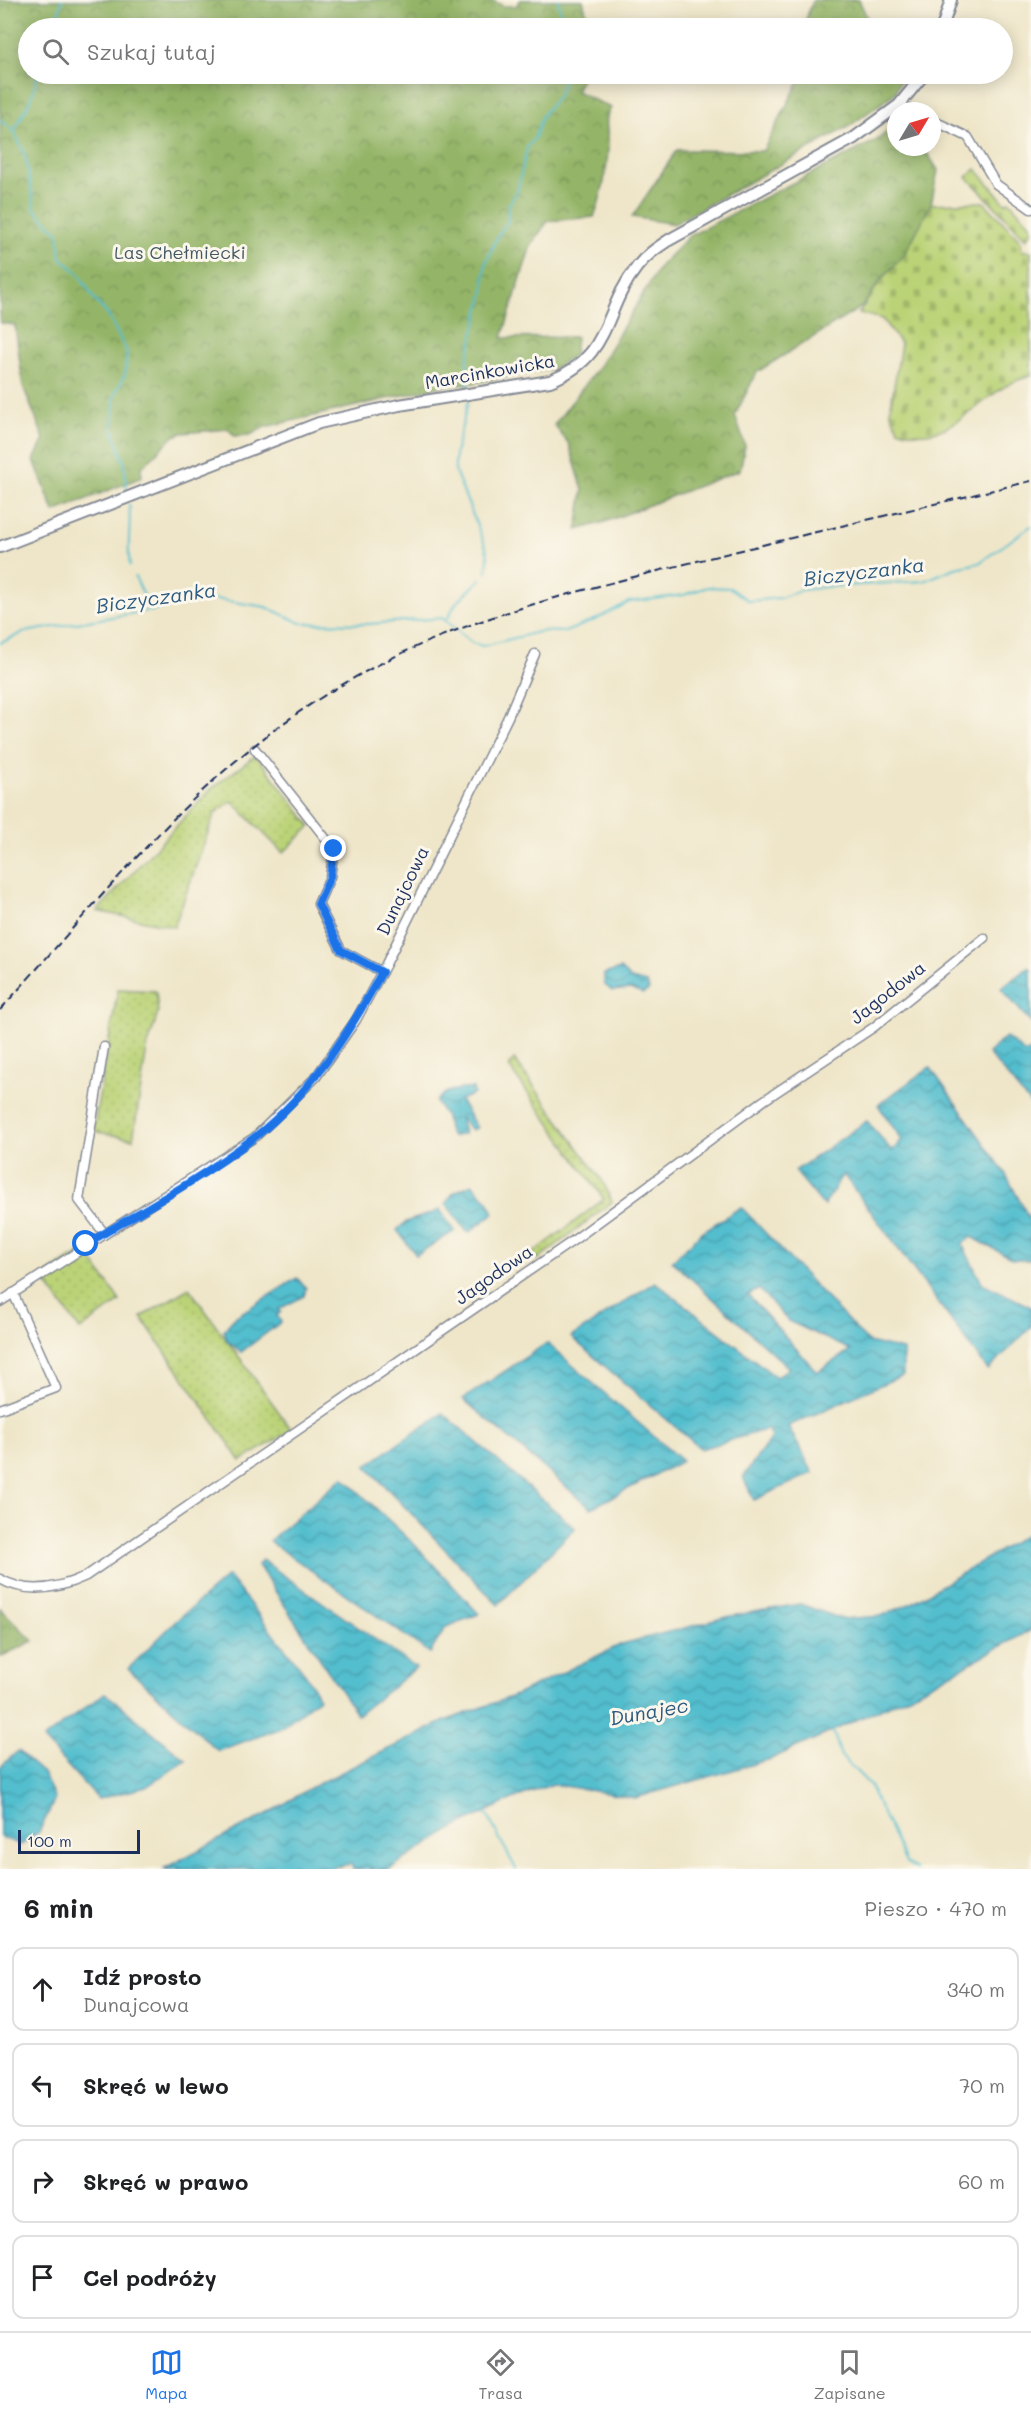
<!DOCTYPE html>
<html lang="pl">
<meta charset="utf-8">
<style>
body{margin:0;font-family:Mali,sans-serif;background:#f2f2f2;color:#202124}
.compass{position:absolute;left:887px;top:102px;width:54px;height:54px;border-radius:50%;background:#fff;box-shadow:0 3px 15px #0003;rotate:52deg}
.scale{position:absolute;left:18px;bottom:15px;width:122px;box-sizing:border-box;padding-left:6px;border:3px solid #1b2f5e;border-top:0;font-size:16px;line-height:21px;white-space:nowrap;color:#1b2f5e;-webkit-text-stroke:4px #fbf7ec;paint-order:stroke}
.stop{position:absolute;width:18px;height:18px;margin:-14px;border:4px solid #1a73e8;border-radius:50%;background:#fff}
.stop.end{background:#1a73e8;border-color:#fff;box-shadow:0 2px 6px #0008}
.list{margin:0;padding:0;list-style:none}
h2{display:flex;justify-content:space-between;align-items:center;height:78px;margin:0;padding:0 24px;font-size:26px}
h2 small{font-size:20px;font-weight:400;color:#757577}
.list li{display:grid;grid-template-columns:39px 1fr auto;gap:18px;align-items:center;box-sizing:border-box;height:84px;margin:0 12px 12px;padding:0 12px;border:2px solid #e0e0e0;border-radius:12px}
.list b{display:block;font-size:22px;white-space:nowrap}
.list p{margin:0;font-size:20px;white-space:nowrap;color:#757577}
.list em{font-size:20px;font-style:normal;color:#757577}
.icon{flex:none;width:33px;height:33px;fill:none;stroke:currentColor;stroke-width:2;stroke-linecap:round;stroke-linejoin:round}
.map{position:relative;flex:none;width:1031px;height:1869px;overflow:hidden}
.search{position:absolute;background:#fff;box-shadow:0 3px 15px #0003;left:18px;right:18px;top:18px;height:66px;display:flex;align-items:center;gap:15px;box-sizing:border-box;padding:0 21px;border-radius:33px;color:#757577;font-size:22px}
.sheet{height:462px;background:#fff}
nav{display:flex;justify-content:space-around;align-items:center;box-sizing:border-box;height:84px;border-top:2px solid #e0e0e0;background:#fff;font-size:16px;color:#757577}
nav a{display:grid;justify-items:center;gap:3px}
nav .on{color:#1a73e8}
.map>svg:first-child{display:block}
.grass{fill:url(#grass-dots);stroke:#6b816a;stroke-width:1.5}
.forest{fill:url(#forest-crowns);stroke:#587263;stroke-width:1.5}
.cemetery{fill:url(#cemetery-stones);stroke:#6b816a;stroke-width:1.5}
.water{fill:url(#water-waves);stroke:#377696;stroke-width:1.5;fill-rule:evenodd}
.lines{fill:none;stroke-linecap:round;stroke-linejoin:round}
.stream{stroke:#53bece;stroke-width:2}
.minor-casing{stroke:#858a94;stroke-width:11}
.tertiary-casing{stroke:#858a94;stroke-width:14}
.minor{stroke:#fff;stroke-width:8}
.tertiary{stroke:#fff;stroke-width:10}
.rail{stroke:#1b2f5e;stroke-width:2;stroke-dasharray:9 4.5;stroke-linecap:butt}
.route{stroke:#1a73e8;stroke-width:8}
.labels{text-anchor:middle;stroke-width:6;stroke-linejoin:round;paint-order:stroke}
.park-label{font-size:18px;fill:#435864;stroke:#fbf7ec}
.street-label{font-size:18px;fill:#1b2f5e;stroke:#fbf7ec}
.water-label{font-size:20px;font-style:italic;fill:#2c5a80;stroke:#fbf7ec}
</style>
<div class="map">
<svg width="1031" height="1869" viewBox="0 0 1031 1869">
<defs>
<pattern id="grass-dots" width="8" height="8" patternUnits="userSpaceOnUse" patternTransform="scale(1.5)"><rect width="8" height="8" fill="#bbd377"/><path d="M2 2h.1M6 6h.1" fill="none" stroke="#a0b569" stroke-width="1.8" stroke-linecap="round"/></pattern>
<pattern id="forest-crowns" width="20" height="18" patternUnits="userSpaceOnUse" patternTransform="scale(1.5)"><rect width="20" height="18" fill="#94b568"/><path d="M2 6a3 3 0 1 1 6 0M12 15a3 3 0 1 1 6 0" fill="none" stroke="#789459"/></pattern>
<pattern id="cemetery-stones" width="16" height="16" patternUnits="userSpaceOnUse" patternTransform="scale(1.5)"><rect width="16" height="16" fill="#bbd377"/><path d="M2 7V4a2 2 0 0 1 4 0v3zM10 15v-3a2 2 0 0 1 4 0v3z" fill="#a0b569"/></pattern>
<pattern id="water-waves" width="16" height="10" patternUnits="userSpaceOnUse" patternTransform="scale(1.5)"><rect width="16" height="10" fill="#53bece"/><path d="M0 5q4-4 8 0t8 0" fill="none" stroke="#449baa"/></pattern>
</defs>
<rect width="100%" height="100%" fill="#fbf7ec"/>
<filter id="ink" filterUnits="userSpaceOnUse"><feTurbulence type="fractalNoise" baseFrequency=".0167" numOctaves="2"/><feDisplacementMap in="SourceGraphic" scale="12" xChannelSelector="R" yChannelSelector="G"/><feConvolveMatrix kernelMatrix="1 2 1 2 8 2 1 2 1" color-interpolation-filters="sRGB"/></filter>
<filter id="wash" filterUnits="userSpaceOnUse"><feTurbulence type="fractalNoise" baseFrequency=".008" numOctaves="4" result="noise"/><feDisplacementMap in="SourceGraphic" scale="24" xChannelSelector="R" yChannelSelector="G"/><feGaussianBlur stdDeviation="1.35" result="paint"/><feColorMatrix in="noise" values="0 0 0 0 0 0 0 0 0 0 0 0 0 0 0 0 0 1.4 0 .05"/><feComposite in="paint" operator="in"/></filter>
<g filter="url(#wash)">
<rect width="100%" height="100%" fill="#efe6c9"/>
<g class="grass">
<path d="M 256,755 L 311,826 L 283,853 L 232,801 L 215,813 L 174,927 L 97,911 L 211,789 Z"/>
<path d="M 118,989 L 156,991 L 158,1013 L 147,1048 L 133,1139 L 93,1131 Z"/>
<path d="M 514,1059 L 604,1183 L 612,1202 L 537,1260 L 532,1254 L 604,1199 L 509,1067 Z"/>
<path d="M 78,1254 L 90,1257 L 120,1301 L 80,1330 L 45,1281 L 16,1298 L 19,1292 Z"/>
<path d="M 189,1288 L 292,1430 L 241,1461 L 141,1317 Z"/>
</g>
<g class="forest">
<path d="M 0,0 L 490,0 L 504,6 L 516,6 L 520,0 L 583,0 L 590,28 L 28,28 L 28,74 L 584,74 L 576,91 L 611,108 C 603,119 608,130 608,144 C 608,167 602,196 594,217 L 548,221 L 531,245 L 502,338 L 576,337 L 574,355 L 555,368 L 474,383 L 447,385 L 265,427 L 250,435 L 235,436 L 228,429 L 182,433 L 174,436 L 141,468 L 142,477 L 54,512 L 34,460 L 44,439 L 23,386 L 15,325 L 0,323 Z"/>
<path d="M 813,0 L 859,0 L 872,28 L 810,28 L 806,19 Z"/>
<path d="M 803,74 L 900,74 L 902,77 L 895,93 L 848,127 L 674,224 L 632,217 L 677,150 L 763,151 Z"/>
<path d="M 896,125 L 896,147 L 923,147 L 938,170 L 931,204 L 905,254 L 881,280 L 863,306 L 757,372 L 735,415 L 745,446 L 740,470 L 605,522 L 577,530 L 583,490 L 569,444 L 554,425 L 598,368 L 660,266 L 689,236 L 877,140 Z"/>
<path d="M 0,1608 L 33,1641 L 0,1657 Z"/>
</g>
<g class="cemetery">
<path d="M 976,169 L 1005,203 L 1009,201 L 1031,225 L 1031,233 L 1026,239 L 967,177 Z"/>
<path d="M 984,202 L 1021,241 L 1022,251 L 1031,251 L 1031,376 C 981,386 955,451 898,429 L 890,411 L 901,344 L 882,319 L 859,313 L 881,280 L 905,254 L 931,204 Z"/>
</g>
<g class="water">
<path d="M 1029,967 L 1031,969 L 1031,1023 L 1001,988 Z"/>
<path d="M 620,969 L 631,979 L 647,983 L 649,990 L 643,994 L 630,989 L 612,991 L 604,984 L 604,974 Z"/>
<path d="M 1006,1037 L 1025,1053 L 1031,1050 L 1031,1105 L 988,1053 Z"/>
<path d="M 930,1067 L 1005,1173 L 1031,1222 L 1031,1260 L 1013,1259 L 972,1237 L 962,1244 L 982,1283 L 1031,1307 L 1031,1327 L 988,1370 L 843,1174 L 824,1206 L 795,1171 L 867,1121 L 892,1151 L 902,1140 L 878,1105 Z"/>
<path d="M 473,1088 L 474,1094 L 460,1100 L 477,1128 L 471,1130 L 460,1117 L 464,1134 L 452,1137 L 448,1129 L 446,1117 L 436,1102 C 447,1087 457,1091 473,1088 Z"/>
<path d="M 472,1184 L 488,1201 L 494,1213 L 468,1233 L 446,1204 L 453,1193 Z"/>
<path d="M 741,1207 L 868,1342 L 903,1350 L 903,1375 L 788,1426 L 813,1473 L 754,1500 L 743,1477 L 771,1438 L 768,1429 L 701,1449 L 571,1337 L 655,1282 L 776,1377 L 789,1368 L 672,1261 L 702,1232 ZM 759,1289 L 788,1321 L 851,1350 L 817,1372 L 748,1295 Z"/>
<path d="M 440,1210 L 455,1231 L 416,1255 L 397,1230 L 406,1222 Z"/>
<path d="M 297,1278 L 306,1288 L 304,1296 L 279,1309 L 281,1312 L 277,1315 L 281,1322 L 241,1352 L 227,1340 L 224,1330 L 235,1317 Z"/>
<path d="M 547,1343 L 682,1461 L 591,1508 L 463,1399 Z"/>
<path d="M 443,1413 L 575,1528 L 498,1605 L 366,1466 Z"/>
<path d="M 343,1477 L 418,1548 L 479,1614 L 446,1627 L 430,1653 L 269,1541 Z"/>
<path d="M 1031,1532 L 1031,1630 L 913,1694 L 771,1759 L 635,1798 L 553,1784 L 512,1799 L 454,1828 L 389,1869 L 353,1869 L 351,1864 L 322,1869 L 163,1869 L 271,1812 L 312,1787 L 445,1721 L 516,1695 L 622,1644 L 731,1616 L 800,1604 L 842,1619 L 881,1616 L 914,1602 Z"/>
<path d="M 262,1560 L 416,1668 L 357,1715 L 258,1565 Z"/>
<path d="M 228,1576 L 306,1675 L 319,1698 L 279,1729 L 218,1751 L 128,1669 L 177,1620 Z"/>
<path d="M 105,1693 L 186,1760 L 146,1787 L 98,1799 L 43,1739 Z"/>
<path d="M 18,1751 L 43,1773 L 55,1799 L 39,1832 L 21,1845 L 0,1837 L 0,1767 Z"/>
</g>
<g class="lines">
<g class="stream">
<path d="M 558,0 L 564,28"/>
<path d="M 49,28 L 56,23 L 62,0"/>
<path d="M 0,120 L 14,131 L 25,155 L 35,210 L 58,232 L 61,258 L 79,274 L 94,299 L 108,315 L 127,352 L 125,374 L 114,397 L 113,429 L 124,462 L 127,489"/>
<path d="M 14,131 L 31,99 L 38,74"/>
<path d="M 468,387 L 467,361 L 484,291 L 485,265 L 497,237 L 508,221 L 508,206 L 517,192 L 527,148 L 535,137 L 542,116 L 559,94 L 566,74"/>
<path d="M 468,402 L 455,454 L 455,471 L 486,548 L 488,556 L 487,572"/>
<path d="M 129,504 C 132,525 126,545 130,566"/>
<path d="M 135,577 L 152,612"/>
<path d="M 447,619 L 456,603 L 481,579"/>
<path d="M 0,643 L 25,632 L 215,599 L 266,607 L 301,623 L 369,624 L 442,618 L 472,643 L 483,646 L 542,631 L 565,632 L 597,619 L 629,602 L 684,595 L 707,587 L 730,588 L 749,601 L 780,598 L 802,590 L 826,587 L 924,581 L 955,568 L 979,563 L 1031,526"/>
<path d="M 832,1728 L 841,1756 L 869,1784 L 906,1863 L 916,1869"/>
<path d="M 485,1811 L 516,1869"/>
</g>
</g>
</g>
<g filter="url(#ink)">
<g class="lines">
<g class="minor-casing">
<g id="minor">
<path d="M 899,105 L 913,111"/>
<path d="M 932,120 L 968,137 L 996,184 L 1031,209"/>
<path d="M 255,749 L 334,849 L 330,877 L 318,904 L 341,950 L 382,972"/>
<path d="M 104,1233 L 79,1200 L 104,1047"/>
<path d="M 0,1302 L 255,1137 L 316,1077 L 356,1020 L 386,964 L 508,717 L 535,654"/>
<path d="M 0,1409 L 56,1388 L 13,1293"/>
<path d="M 0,1579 C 28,1595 58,1589 86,1576 L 574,1240 L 763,1101 L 874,1027 L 984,938"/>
</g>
</g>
<g class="tertiary-casing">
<g id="tertiary">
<path d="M 942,28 L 951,0"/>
<path d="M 0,547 L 319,423 L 399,405 L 550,381 C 613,356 602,311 637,267 C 646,255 657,248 669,240 L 854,138 L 899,105 L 924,74"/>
</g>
</g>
<use href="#minor" class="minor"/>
<use href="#tertiary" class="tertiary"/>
<path class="rail" d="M 0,1010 C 91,910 181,795 292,717 C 417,629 536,602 681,565 C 797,536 914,509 1031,481"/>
</g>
</g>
<g class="lines" filter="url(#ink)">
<path class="route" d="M 86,1244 C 140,1212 205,1176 255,1137 C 311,1093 349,1033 382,972 L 341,950 L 318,904 L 330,877 L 334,849"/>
</g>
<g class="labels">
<g class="park-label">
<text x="180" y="259">Las Chełmiecki</text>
</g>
<g class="street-label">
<text transform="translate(490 372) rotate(-10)" y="6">Marcinkowicka</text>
<text transform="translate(403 891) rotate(-64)" y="6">Dunajcowa</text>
<text transform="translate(888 993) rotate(-38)" y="6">Jagodowa</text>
<text transform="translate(494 1275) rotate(-35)" y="6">Jagodowa</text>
</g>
<g class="water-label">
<text transform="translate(864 572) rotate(-7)" y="7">Biczyczanka</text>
<text transform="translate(156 598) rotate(-8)" y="7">Biczyczanka</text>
<text transform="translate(649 1712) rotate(-10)" y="7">Dunajec</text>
</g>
</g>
</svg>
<svg class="compass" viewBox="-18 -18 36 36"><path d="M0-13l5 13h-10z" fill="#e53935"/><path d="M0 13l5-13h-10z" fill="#757577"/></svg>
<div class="scale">100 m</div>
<div class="stop" style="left:86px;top:1244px"></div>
<div class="stop end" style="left:334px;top:849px"></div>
<div class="search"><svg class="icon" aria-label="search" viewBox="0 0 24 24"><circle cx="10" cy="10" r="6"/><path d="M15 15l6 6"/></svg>Szukaj tutaj</div>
</div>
<section class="sheet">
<h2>6 min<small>Pieszo · 470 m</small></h2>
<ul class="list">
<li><svg class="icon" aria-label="ahead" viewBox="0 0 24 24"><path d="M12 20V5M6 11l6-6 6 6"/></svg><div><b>Idź prosto</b><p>Dunajcowa</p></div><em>340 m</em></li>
<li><svg class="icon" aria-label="left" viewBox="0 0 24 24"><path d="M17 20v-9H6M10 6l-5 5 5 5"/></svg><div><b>Skręć w lewo</b></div><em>70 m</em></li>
<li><svg class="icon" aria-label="right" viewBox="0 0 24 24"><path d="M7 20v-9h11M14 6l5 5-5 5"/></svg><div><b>Skręć w prawo</b></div><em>60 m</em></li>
<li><svg class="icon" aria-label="arrive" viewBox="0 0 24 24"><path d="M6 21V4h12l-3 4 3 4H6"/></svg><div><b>Cel podróży</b></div></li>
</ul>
</section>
<nav>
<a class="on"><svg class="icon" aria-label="map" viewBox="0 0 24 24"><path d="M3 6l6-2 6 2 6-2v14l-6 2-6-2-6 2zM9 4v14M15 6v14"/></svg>Mapa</a>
<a><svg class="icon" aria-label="directions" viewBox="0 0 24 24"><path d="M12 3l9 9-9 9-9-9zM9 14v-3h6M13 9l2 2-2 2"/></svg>Trasa</a>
<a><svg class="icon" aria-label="saved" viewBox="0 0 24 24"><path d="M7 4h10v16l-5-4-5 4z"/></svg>Zapisane</a>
</nav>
